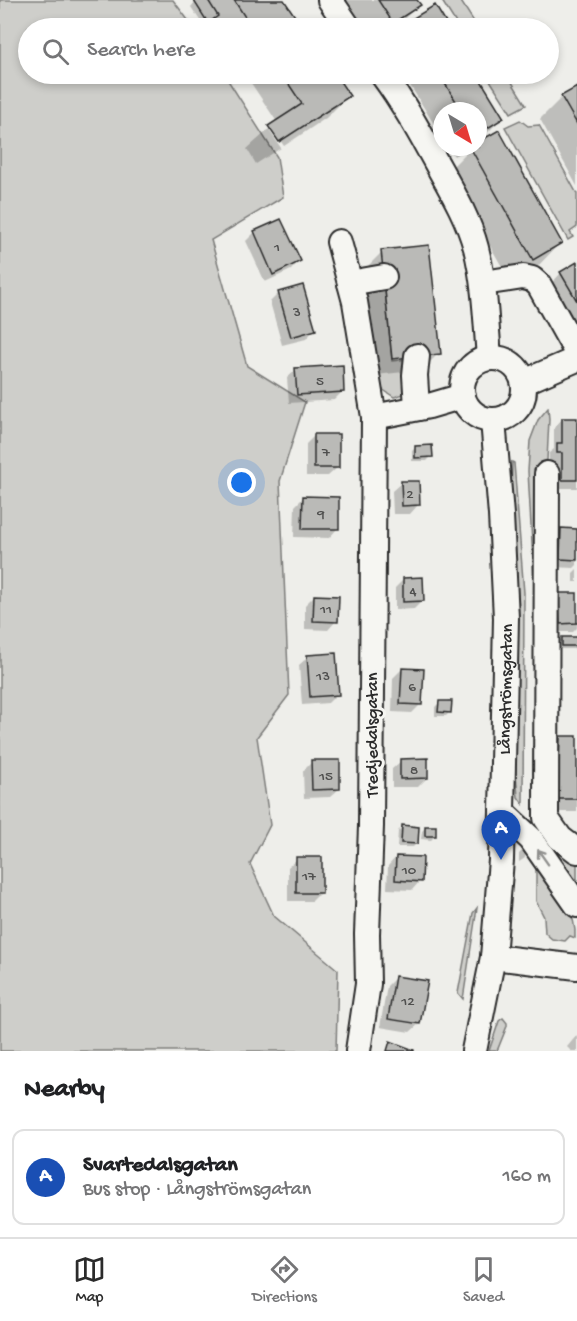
<!DOCTYPE html>
<meta charset="utf-8">
<style>
body{margin:0;font-family:"Gochi Hand",sans-serif;background:#f6f6f6;color:#202124}
.compass{position:absolute;left:433px;top:102px;width:54px;height:54px;border-radius:50%;background:#fff;box-shadow:0 3px 9px #0003;rotate:142deg}
.you{position:absolute;left:242px;top:483px;width:21px;height:21px;margin:-15px;border:4px solid #fff;border-radius:50%;background:#1a73e8;box-shadow:0 0 0 9px #1a73e833}
.badge{display:grid;place-items:center;width:39px;height:39px;border-radius:50%;background:#2b2b2b;color:#fff;font-size:20px;font-weight:700}
.pin{position:absolute;translate:-50% -50px;filter:drop-shadow(0 2px 3px #0008)}
.pin::after{content:'';position:absolute;top:32px;width:21px;height:18px;background:inherit;clip-path:polygon(0 0,100% 0,50% 100%)}
.list{margin:0;padding:0;list-style:none}
h2{display:flex;justify-content:space-between;align-items:center;height:78px;margin:0;padding:0 24px;font-size:26px}
h2 small{font-size:20px;font-weight:400;color:#757577}
.list li{display:grid;grid-template-columns:39px 1fr auto;gap:18px;align-items:center;box-sizing:border-box;height:96px;margin:0 12px 12px;padding:0 12px;border:2px solid #e0e0e0;border-radius:12px}
.list b{display:block;font-size:22px;white-space:nowrap}
.list p{margin:0;font-size:20px;white-space:nowrap;color:#757577}
.list em{font-size:20px;font-style:normal;color:#757577}
.icon{flex:none;width:33px;height:33px;fill:none;stroke:currentColor;stroke-width:2;stroke-linecap:round;stroke-linejoin:round}
.map{position:relative;flex:none;width:577px;height:1051px;overflow:hidden}
.search{position:absolute;background:#fff;box-shadow:0 3px 9px #0003;left:18px;right:18px;top:18px;height:66px;display:flex;align-items:center;gap:15px;box-sizing:border-box;padding:0 21px;border-radius:33px;color:#757577;font-size:22px}
.sheet{height:186px;background:#fff}
nav{display:flex;justify-content:space-around;align-items:center;box-sizing:border-box;height:84px;border-top:2px solid #e0e0e0;background:#fff;font-size:16px;color:#757577}
nav a{display:grid;justify-items:center;gap:3px}
nav .on{color:#2b2b2b}
.map>svg:first-child{display:block}
.green{fill:#cececa;stroke:#7c7c7a;stroke-width:1.5}
.shadow{fill:#0003}
.building{fill:#babab7;stroke:#2b2b2b;stroke-width:1.5}
.lines{fill:none;stroke-linecap:round;stroke-linejoin:round}
.minor-casing{stroke:#2b2b2b;stroke-width:28}
.minor{stroke:#f6f6f2;stroke-width:24}
.oneway{stroke:#90908e}
.labels{text-anchor:middle;stroke-width:6;stroke-linejoin:round;paint-order:stroke}
.number-label{font-size:15px;fill:#4f4f4e}
.street-label{font-size:18px;fill:#2b2b2b;stroke:#f6f6f2}
</style>
<div class="map">
<svg width="577" height="1051" viewBox="0 0 577 1051">
<rect width="100%" height="100%" fill="#eeeeea"/>
<filter id="ink" filterUnits="userSpaceOnUse"><feTurbulence type="fractalNoise" baseFrequency=".0167" numOctaves="2"/><feDisplacementMap in="SourceGraphic" scale="12" xChannelSelector="R" yChannelSelector="G"/><feConvolveMatrix kernelMatrix="1 2 1 2 8 2 1 2 1" color-interpolation-filters="sRGB"/></filter>
<g filter="url(#ink)">
<g class="green">
<path d="M 0,0 L 173,0 L 194,28 L 28,28 L 28,74 L 224,74 L 277,157 L 283,197 L 211,240 L 247,366 L 305,402 L 280,481 L 289,695 L 257,737 L 270,825 L 250,864 L 274,916 L 338,970 L 336,1051 L 0,1051 Z"/>
<path d="M 443,0 L 460,0 L 478,28 L 459,28 L 442,1 Z"/>
<path d="M 486,74 L 507,74 L 526,105 L 511,113 Z"/>
<path d="M 520,120 L 528,126 L 539,125 L 577,194 L 577,227 L 570,232 L 573,237 L 568,240 L 505,127 Z"/>
<path d="M 384,281 L 392,361 L 409,359 L 407,393 L 394,397 L 379,387 L 362,292 Z"/>
<path d="M 548,408 L 549,419 L 547,460 L 541,463 L 539,828 L 534,821 L 533,813 L 535,599 L 528,471 L 530,441 L 538,420 Z"/>
<path d="M 512,462 L 514,463 L 524,593 L 523,804 L 518,797 L 516,774 L 517,607 L 511,501 Z"/>
<path d="M 548,840 L 577,857 L 577,887 L 548,846 Z"/>
<path d="M 536,862 C 552,884 577,908 575,938 L 570,936 L 565,941 L 552,939 L 545,933 L 544,917 L 536,901 Z"/>
<path d="M 477,908 L 463,999 L 458,993 L 473,913 Z"/>
<path d="M 503,1018 L 507,1023 L 507,1026 L 497,1051 L 489,1051 L 499,1021 Z"/>
</g>
<g class="shadow">
<path d="M 197,0 L 282,0 L 301,28 L 213,28 L 215,27 L 210,21 L 203,25 L 191,7 Z"/>
<path d="M 340,0 L 416,0 L 419,5 L 394,28 L 359,28 Z"/>
<path d="M 434,7 L 448,28 L 403,28 L 408,23 Z"/>
<path d="M 245,74 L 330,74 L 348,96 L 326,118 L 284,146 L 273,130 L 269,130 L 281,148 L 256,164 L 247,149 L 277,122 Z"/>
<path d="M 403,74 L 475,74 L 502,118 L 478,142 L 478,111 L 442,111 L 442,137 Z"/>
<path d="M 577,88 L 577,186 L 540,119 L 562,97 Z"/>
<path d="M 478,144 L 560,243 L 538,266 L 510,281 L 448,171 L 472,147 L 478,147 Z"/>
<path d="M 448,147 L 469,147 L 454,156 Z"/>
<path d="M 281,221 L 299,261 L 291,270 L 265,282 L 246,241 L 254,233 Z"/>
<path d="M 382,252 L 439,353 L 422,370 L 376,375 L 365,269 Z"/>
<path d="M 577,264 L 577,332 L 545,290 L 561,273 Z"/>
<path d="M 279,293 L 314,330 L 306,339 L 282,345 L 270,302 Z"/>
<path d="M 296,370 L 343,391 L 334,400 L 289,403 L 287,378 Z"/>
<path d="M 562,419 L 577,419 L 577,488 L 554,488 L 554,461 L 549,461 L 549,453 L 554,449 L 554,428 Z"/>
<path d="M 315,435 L 337,468 L 328,476 L 306,476 L 306,444 Z"/>
<path d="M 416,447 L 431,457 L 427,461 L 412,461 L 412,451 Z"/>
<path d="M 401,483 L 418,505 L 410,514 L 393,514 L 392,491 Z"/>
<path d="M 303,498 L 337,529 L 329,538 L 294,537 L 295,506 Z"/>
<path d="M 561,530 L 577,530 L 577,565 L 574,568 L 552,567 L 552,539 Z"/>
<path d="M 577,569 L 577,582 L 573,582 L 573,573 Z"/>
<path d="M 403,580 L 422,601 L 414,609 L 395,610 L 395,588 Z"/>
<path d="M 560,594 L 577,594 L 577,628 L 573,632 L 551,632 L 551,603 Z"/>
<path d="M 314,596 L 336,621 L 328,630 L 305,629 L 305,605 Z"/>
<path d="M 562,638 L 577,638 L 577,649 L 558,649 L 558,642 Z"/>
<path d="M 308,657 L 337,694 L 328,703 L 302,705 L 299,665 Z"/>
<path d="M 402,669 L 421,704 L 412,713 L 392,712 L 393,678 Z"/>
<path d="M 439,703 L 450,712 L 446,716 L 435,716 L 435,707 Z"/>
<path d="M 560,737 L 577,737 L 577,812 L 546,812 L 547,750 Z"/>
<path d="M 401,761 L 427,778 L 418,787 L 392,787 L 392,769 Z"/>
<path d="M 312,762 L 339,789 L 330,797 L 304,798 L 303,771 Z"/>
<path d="M 402,827 L 417,843 L 413,847 L 397,847 L 398,831 Z"/>
<path d="M 426,827 L 435,836 L 431,840 L 421,839 L 422,831 Z"/>
<path d="M 523,850 L 525,850 L 525,858 L 519,862 L 519,854 Z"/>
<path d="M 396,857 L 420,881 L 412,890 L 387,889 L 388,866 Z"/>
<path d="M 297,859 L 321,892 L 312,901 L 288,901 L 288,867 Z"/>
<path d="M 396,977 L 419,1024 L 410,1032 L 380,1027 L 387,986 Z"/>
<path d="M 577,1035 L 577,1051 L 571,1051 L 567,1047 Z"/>
</g>
<g class="building">
<path d="M 197,0 L 208,0 L 218,16 L 208,23 L 194,1 Z"/>
<path d="M 234,0 L 284,0 L 303,28 L 252,28 Z"/>
<path d="M 378,0 L 417,0 L 421,5 L 393,23 Z"/>
<path d="M 435,5 L 449,28 L 411,28 L 407,22 Z"/>
<path d="M 221,21 L 226,28 L 212,28 L 212,27 Z"/>
<path d="M 282,74 L 335,74 L 350,96 L 279,142 L 268,126 L 302,104 Z"/>
<path d="M 439,74 L 477,74 L 504,118 L 478,134 L 478,111 L 462,111 Z"/>
<path d="M 577,87 L 577,124 L 561,96 Z"/>
<path d="M 499,130 L 562,243 L 533,260 L 470,147 L 478,147 L 478,142 Z"/>
<path d="M 281,219 L 301,261 L 273,275 L 254,231 Z"/>
<path d="M 429,245 L 441,354 L 392,359 L 381,250 Z"/>
<path d="M 577,262 L 577,301 L 560,272 Z"/>
<path d="M 303,285 L 316,330 L 291,337 L 278,292 Z"/>
<path d="M 343,365 L 344,392 L 297,395 L 295,368 Z"/>
<path d="M 562,418 L 577,418 L 577,480 L 562,480 L 562,453 L 557,453 L 557,443 L 562,443 Z"/>
<rect x="314" y="434" width="25" height="34"/>
<path d="M 432,445 L 433,457 L 415,458 L 415,446 Z"/>
<path d="M 401,481 L 419,481 L 420,505 L 402,506 Z"/>
<path d="M 303,496 L 339,497 L 339,529 L 302,529 Z"/>
<path d="M 561,528 L 577,529 L 577,560 L 560,559 Z"/>
<path d="M 423,577 L 424,601 L 403,602 L 403,578 Z"/>
<path d="M 559,593 L 577,593 L 577,623 L 560,624 Z"/>
<path d="M 314,595 L 339,596 L 338,622 L 313,621 Z"/>
<rect x="562" y="637" width="15" height="9"/>
<path d="M 336,653 L 339,695 L 310,697 L 307,655 Z"/>
<path d="M 402,668 L 424,669 L 422,705 L 400,704 Z"/>
<path d="M 439,701 L 452,701 L 451,713 L 438,712 Z"/>
<path d="M 560,736 L 577,736 L 577,799 L 558,799 L 559,772 L 555,772 L 555,762 L 559,762 Z"/>
<path d="M 428,758 L 428,778 L 400,779 L 400,759 Z"/>
<path d="M 311,760 L 340,760 L 340,789 L 312,790 Z"/>
<path d="M 402,825 L 419,827 L 418,844 L 401,843 Z"/>
<rect x="425" y="826" width="11" height="10"/>
<path d="M 396,856 L 423,857 L 422,882 L 395,880 Z"/>
<rect x="296" y="857" width="26" height="36"/>
<path d="M 395,976 L 428,981 L 420,1024 L 388,1019 Z"/>
<path d="M 390,1041 L 414,1050 L 414,1051 L 387,1051 Z"/>
</g>
<g class="lines">
<g class="minor-casing">
<g id="minor">
<path d="M 330,0 L 349,28"/>
<path d="M 382,74 C 403,102 420,133 437,164 C 452,191 468,218 476,248 C 485,284 486,321 489,358"/>
<path d="M 339,242 L 355,302 L 374,417 L 371,826 L 367,934 L 368,984 L 358,1051"/>
<path d="M 350,283 L 384,277"/>
<path d="M 483,283 L 523,277 L 532,279 L 539,285 L 577,353"/>
<path d="M 417,356 L 415,375 L 417,408"/>
<circle cx="493" cy="389" r="31"/>
<path d="M 524,382 L 577,359"/>
<path d="M 374,417 L 429,406 L 463,396"/>
<path d="M 547,474 L 546,818 L 560,838 L 577,851"/>
<path d="M 502,812 L 531,839 L 577,905"/>
<path d="M 493,957 L 577,967"/>
<path id="s1" d="M 474,1051 L 493,957 L 501,860 L 506,618 L 501,515 L 493,420"/>
</g>
</g>
<use href="#minor" class="minor"/>
</g>
<defs><path id="oneway-shaft" d="M-6 0H5M1.5-3L5.5 0L1.5 3" fill="none" stroke-width="1.6" stroke-linecap="round" stroke-linejoin="round" transform="scale(1.5)"/></defs>
<use class="oneway" href="#oneway-shaft" transform="translate(543 857) rotate(-125)"/>
</g>
<g class="labels">
<g class="number-label">
<text x="277" y="251">1</text>
<text x="297" y="316">3</text>
<text x="320" y="385">5</text>
<text x="326" y="456">7</text>
<text x="410" y="498">2</text>
<text x="321" y="518">9</text>
<text x="413" y="595">4</text>
<text x="326" y="613">11</text>
<text x="323" y="680">13</text>
<text x="412" y="691">6</text>
<text x="414" y="774">8</text>
<text x="326" y="780">15</text>
<text x="409" y="874">10</text>
<text x="309" y="880">17</text>
<text x="408" y="1005">12</text>
</g>
<g class="street-label">
<text dy="6" stroke="none"><textPath href="#s1" startOffset="364">Långströmsgatan</textPath></text>
<text transform="translate(371 735) rotate(-90)" y="6">Tredjedalsgatan</text>
</g>
</g>
</svg>
<svg class="compass" viewBox="-18 -18 36 36"><path d="M0-13l5 13h-10z" fill="#e53935"/><path d="M0 13l5-13h-10z" fill="#757577"/></svg>
<div class="you"></div>
<div class="pin badge" style="left:501px;top:860px;background:#1a4fb4">A</div>
<div class="search"><svg class="icon" aria-label="search" viewBox="0 0 24 24"><circle cx="10" cy="10" r="6"/><path d="M15 15l6 6"/></svg>Search here</div>
</div>
<section class="sheet">
<h2>Nearby<small></small></h2>
<ul class="list">
<li><span class="badge" style="background:#1a4fb4">A</span><div><b>Svartedalsgatan</b><p>Bus stop · Långströmsgatan</p></div><em>160 m</em></li>
</ul>
</section>
<nav>
<a class="on"><svg class="icon" aria-label="map" viewBox="0 0 24 24"><path d="M3 6l6-2 6 2 6-2v14l-6 2-6-2-6 2zM9 4v14M15 6v14"/></svg>Map</a>
<a><svg class="icon" aria-label="directions" viewBox="0 0 24 24"><path d="M12 3l9 9-9 9-9-9zM9 14v-3h6M13 9l2 2-2 2"/></svg>Directions</a>
<a><svg class="icon" aria-label="saved" viewBox="0 0 24 24"><path d="M7 4h10v16l-5-4-5 4z"/></svg>Saved</a>
</nav>
